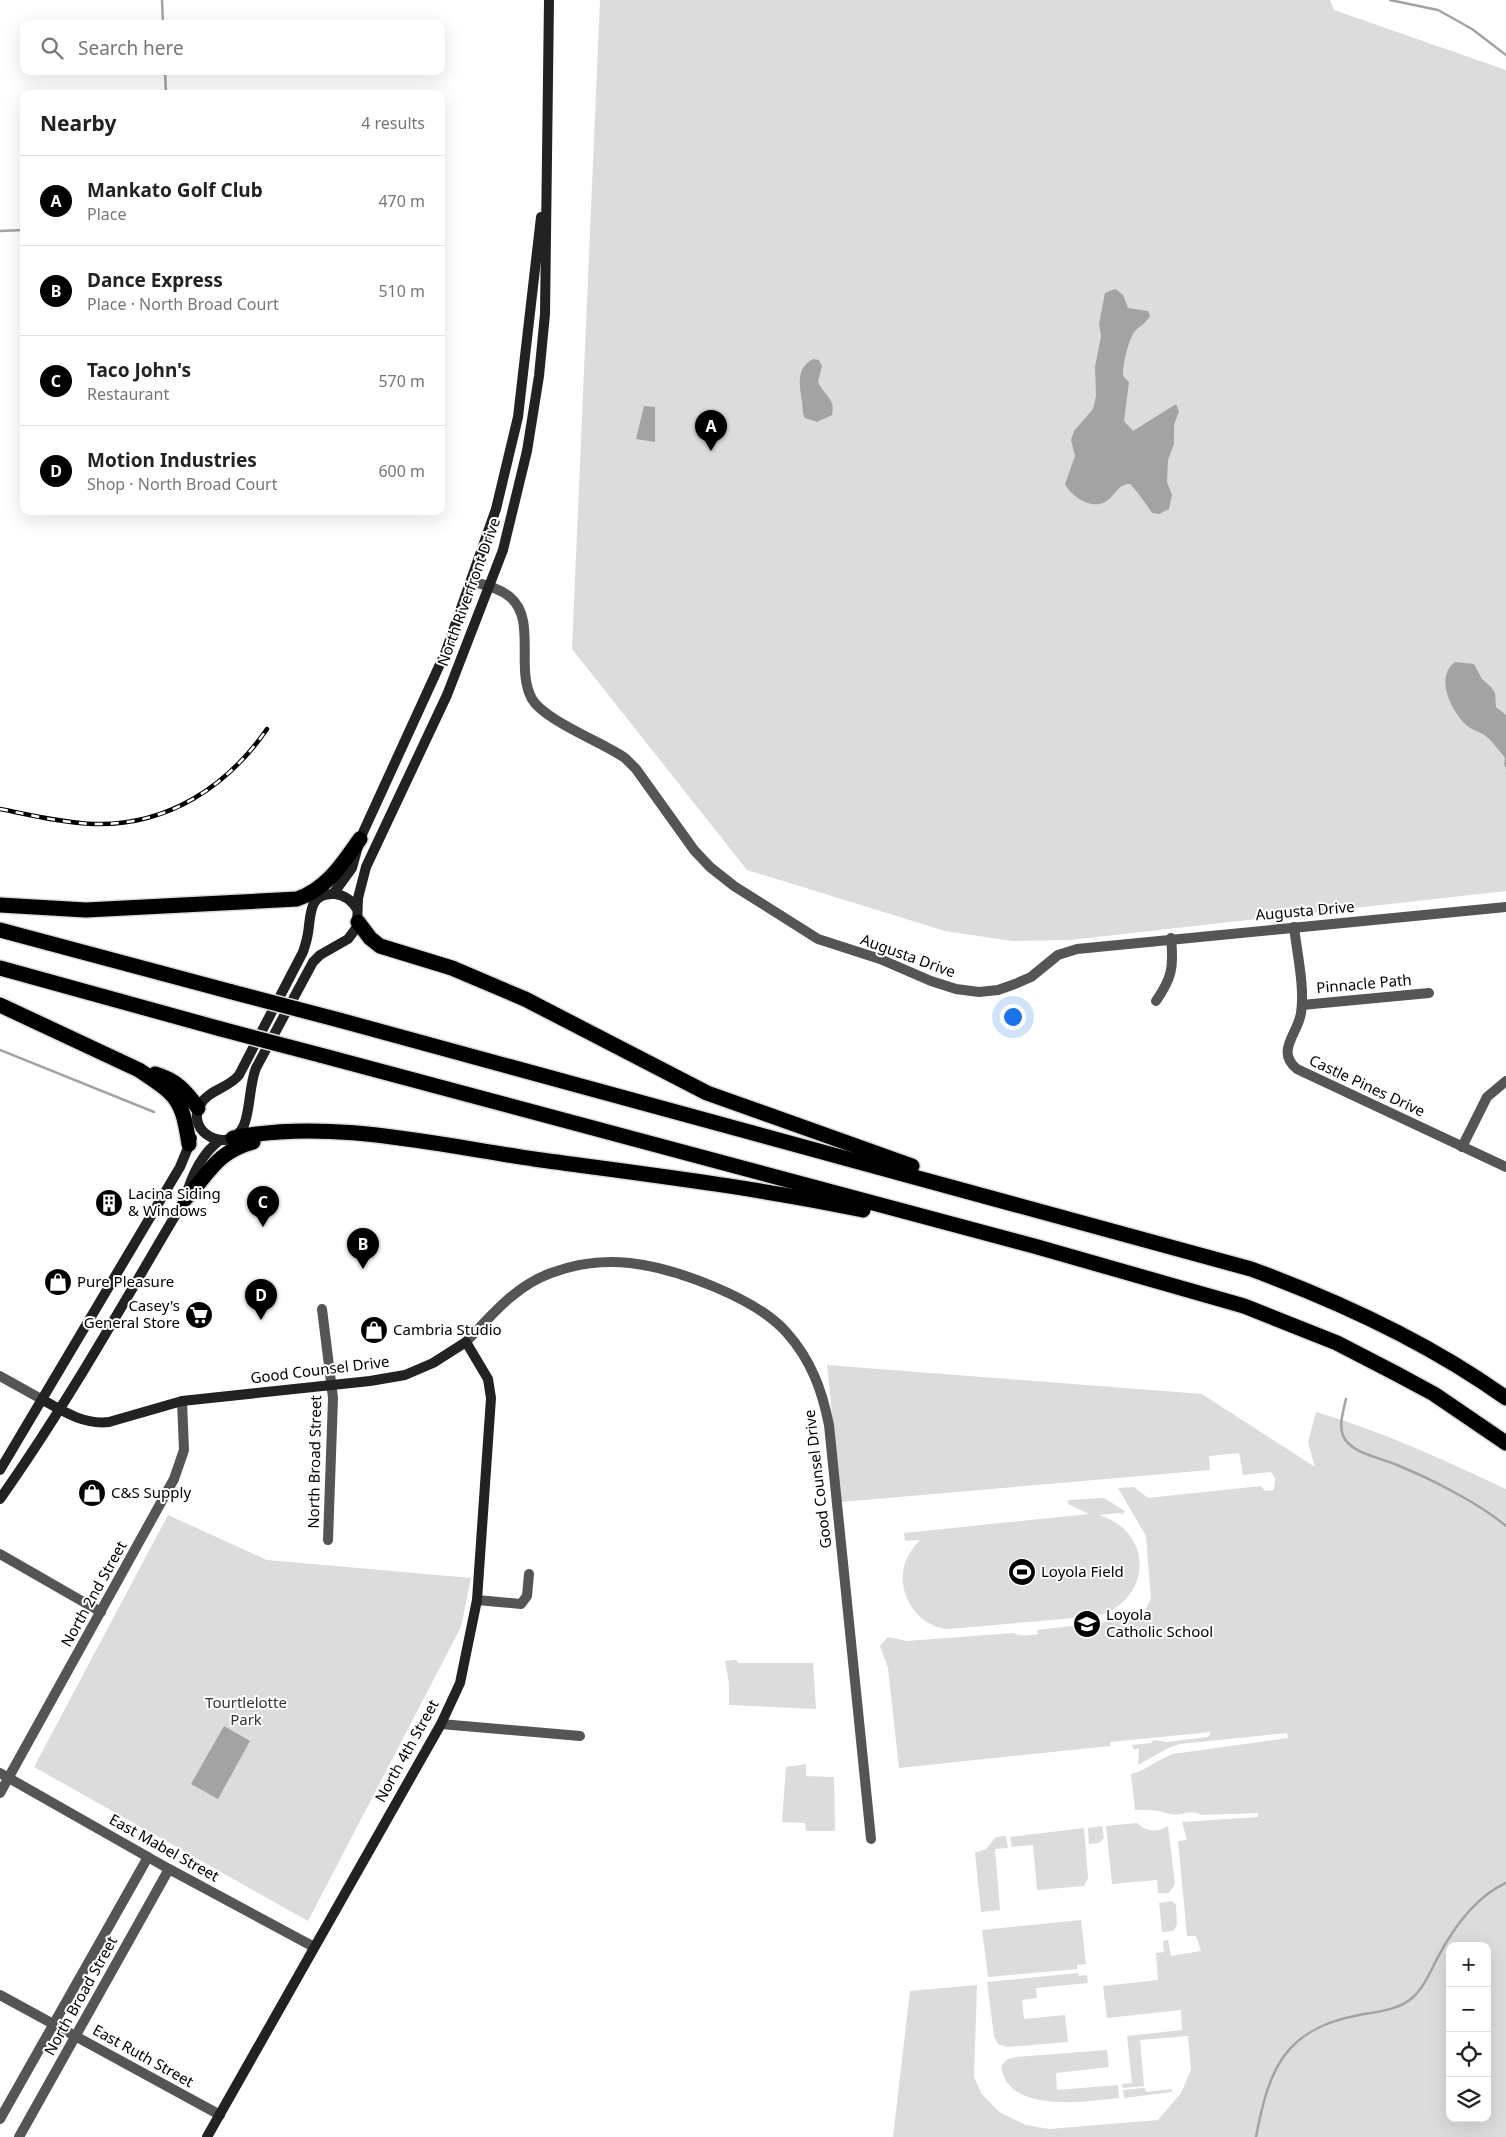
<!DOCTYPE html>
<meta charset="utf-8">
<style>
body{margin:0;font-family:"Noto Sans",sans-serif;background:#f6f6f6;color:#222}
.controls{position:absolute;right:15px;bottom:15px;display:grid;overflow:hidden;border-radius:10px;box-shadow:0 5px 20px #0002}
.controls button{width:45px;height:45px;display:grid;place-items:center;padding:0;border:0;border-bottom:1px solid #e0e0e0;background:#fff;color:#222;font:25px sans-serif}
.you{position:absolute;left:1012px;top:1016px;width:18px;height:18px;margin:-12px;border:4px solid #fff;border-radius:50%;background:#1a73e8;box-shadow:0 0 0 8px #1a73e833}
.badge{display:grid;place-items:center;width:32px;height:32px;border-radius:50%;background:#000;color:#fff;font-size:16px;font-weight:700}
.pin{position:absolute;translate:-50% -41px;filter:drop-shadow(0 1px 2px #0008)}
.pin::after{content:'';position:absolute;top:26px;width:18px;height:15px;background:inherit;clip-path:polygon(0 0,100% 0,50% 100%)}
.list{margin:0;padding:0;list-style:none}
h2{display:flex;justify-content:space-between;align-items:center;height:65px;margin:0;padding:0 20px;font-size:21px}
h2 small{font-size:16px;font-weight:400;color:#767676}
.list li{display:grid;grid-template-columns:32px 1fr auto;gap:15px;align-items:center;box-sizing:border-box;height:90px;padding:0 20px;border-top:1px solid #e0e0e0}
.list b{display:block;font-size:19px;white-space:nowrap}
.list p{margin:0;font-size:16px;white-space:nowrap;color:#767676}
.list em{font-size:16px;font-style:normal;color:#767676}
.icon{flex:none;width:28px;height:28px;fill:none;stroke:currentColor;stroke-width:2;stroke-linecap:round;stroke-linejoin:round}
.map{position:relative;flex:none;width:1506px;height:2137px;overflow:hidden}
.search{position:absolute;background:#fff;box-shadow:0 5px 20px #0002;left:20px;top:20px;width:425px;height:55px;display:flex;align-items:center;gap:12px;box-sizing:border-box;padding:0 18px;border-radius:10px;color:#767676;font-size:19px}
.panel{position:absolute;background:#fff;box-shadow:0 5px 20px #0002;left:20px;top:90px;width:425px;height:425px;border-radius:10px}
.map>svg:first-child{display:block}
.green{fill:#dcdcdc;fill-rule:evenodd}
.water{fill:#a3a3a3}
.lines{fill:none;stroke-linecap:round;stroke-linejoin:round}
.stream{stroke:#a3a3a3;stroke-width:2.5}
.highway-casing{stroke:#dbdbdb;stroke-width:18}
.street{stroke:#555;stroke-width:10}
.secondary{stroke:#222;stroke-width:10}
.highway{stroke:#000;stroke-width:15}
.rail-casing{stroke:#000;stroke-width:4.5}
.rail{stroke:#fff;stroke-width:2.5;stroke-dasharray:8;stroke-linecap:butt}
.highway-bridge-casing{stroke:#dbdbdb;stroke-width:18;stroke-linecap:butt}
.highway-bridge{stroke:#000;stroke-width:15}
.labels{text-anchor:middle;stroke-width:4;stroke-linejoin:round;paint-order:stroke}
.street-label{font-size:15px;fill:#000;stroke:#fff}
.poi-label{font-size:15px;fill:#000;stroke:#fff;text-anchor:start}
.park-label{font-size:15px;fill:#333;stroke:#fff}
</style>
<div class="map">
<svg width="1506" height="2137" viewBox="0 0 1506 2137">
<rect width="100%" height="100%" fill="#fff"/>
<g class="green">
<path d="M 600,0 L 1330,0 L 1334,10 L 1506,70 L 1506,891 L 1070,940 L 1012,941 L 945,931 L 747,870 L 572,649 Z"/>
<path d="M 827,1365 L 1202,1394 L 1315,1467 L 1308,1442 L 1316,1412 C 1382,1431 1444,1460 1506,1489 L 1506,2137 L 893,2137 L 910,1991 L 977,1985 L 974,2077 L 981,2093 L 999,2112 L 1026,2125 L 1049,2129 L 1158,2120 L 1181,2093 L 1191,2070 L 1188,2036 L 1140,2040 L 1144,2086 L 1123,2088 L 1122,2084 L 1132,2083 L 1127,2036 L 1182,2030 L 1181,2010 L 1107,2018 L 1103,1986 L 1158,1980 L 1156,1953 L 1164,1952 L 1163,1941 L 1168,1940 L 1171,1956 L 1201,1951 L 1196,1936 L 1187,1936 L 1178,1841 L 1187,1840 L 1182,1822 L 1258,1817 L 1258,1813 L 1201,1815 C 1192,1808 1181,1817 1170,1814 C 1157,1810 1149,1809 1135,1810 L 1131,1774 C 1147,1770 1158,1759 1173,1754 L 1288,1738 L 1287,1733 L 1180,1744 L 1168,1748 L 1138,1765 L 1139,1749 L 1133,1749 L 1132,1745 L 1151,1743 L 1154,1740 L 1167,1742 L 1208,1737 L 1211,1732 L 1110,1742 L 1110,1746 L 899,1768 L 888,1668 L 880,1646 L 888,1637 L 907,1641 L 1014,1633 C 1020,1637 1031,1635 1038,1634 L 1037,1630 L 1141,1618 L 1151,1599 L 1146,1536 L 1118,1488 L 1134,1487 L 1148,1498 L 1261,1486 L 1265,1491 L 1274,1490 L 1275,1478 L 1271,1472 L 1243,1475 L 1239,1453 L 1209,1456 L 1210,1470 L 841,1502 ZM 1450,1946 L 1487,1946 L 1487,2118 L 1450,2118 Z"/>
<path d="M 1104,1498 L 1125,1511 L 1123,1514 L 1119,1513 L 1099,1515 C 1155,1532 1152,1601 1097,1616 L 948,1629 C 918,1627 897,1595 904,1566 C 907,1556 913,1547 920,1540 L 905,1541 L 904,1533 L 1089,1514 L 1068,1504 L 1068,1500 Z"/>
<path d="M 168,1515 L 267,1560 L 471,1578 L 461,1627 L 308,1921 L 34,1767 Z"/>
<path d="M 736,1660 L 738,1663 L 813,1663 L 816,1709 L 729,1705 L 729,1683 L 725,1661 Z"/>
<path d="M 806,1764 L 806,1776 L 834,1777 L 835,1831 L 806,1831 L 805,1823 L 782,1822 L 786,1767 Z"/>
<path d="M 1137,1823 C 1147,1832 1156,1833 1168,1826 L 1175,1884 L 1169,1893 L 1158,1893 L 1157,1880 L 1112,1884 L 1106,1826 Z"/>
<path d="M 1102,1826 L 1104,1838 L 1099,1843 L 1089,1844 L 1088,1828 Z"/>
<path d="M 1084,1828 L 1088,1878 L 1084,1886 L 1037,1890 L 1033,1845 L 1012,1847 L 1010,1837 Z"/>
<path d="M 1006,1836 L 1008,1848 L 995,1849 L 1000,1910 L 981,1912 L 975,1853 L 986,1849 L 996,1837 Z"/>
<path d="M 1172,1901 L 1176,1905 L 1177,1925 L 1173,1931 L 1162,1932 L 1159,1903 Z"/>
<path d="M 1081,1920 L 1086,1964 L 1077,1965 L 1077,1969 L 988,1977 L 982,1930 Z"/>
<path d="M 1078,1973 L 1079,1976 L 1087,1975 L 1088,1983 L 1036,1988 L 1037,1998 L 1022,2000 L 1024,2019 L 1065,2015 L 1068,2042 L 1007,2047 L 998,2044 L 994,2036 L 987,1982 Z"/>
<path d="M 1107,2050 L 1109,2067 L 1056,2073 L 1057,2090 L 1118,2085 L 1119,2098 C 1086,2101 1009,2115 1001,2067 L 1006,2060 L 1016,2057 Z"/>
<path d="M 1145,2088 L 1146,2092 L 1172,2089 L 1172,2092 L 1124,2098 L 1123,2090 Z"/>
</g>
<g class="water">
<path d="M 1112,290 L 1116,289 L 1123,295 L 1128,308 L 1148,311 L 1150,316 C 1145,324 1141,325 1136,330 C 1129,336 1122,367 1123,376 L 1129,382 L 1124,421 L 1133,431 L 1176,404 L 1179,411 L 1174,425 L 1174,444 L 1168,460 L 1167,482 L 1172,495 L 1169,509 L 1159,514 L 1152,513 C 1150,509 1133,486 1130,484 C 1117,484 1115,497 1105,502 C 1091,510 1071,496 1065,484 L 1075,456 L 1071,440 L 1074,431 L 1093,409 L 1096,396 L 1095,367 L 1101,336 L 1099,324 L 1105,293 Z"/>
<path d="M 813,359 L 819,360 L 822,366 L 818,382 C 824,395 836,399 832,415 L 817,422 L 805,418 C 802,413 803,408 802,402 C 800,385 795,369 813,359 Z"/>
<path d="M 644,406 L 655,407 L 655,442 L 636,439 Z"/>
<path d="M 1455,662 L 1474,664 L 1482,679 L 1491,687 L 1495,693 L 1496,707 L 1506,715 L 1506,769 L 1504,764 L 1505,758 C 1499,751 1494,743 1487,737 C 1480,731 1470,730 1464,723 C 1450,708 1435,677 1455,662 Z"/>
<path d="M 224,1726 L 250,1741 L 218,1799 L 191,1784 Z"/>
</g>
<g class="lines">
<g class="stream">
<path d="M 162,0 L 163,24"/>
<path d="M 1390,0 L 1438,10 L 1472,29 L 1506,55"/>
<path d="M 165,71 L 166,94"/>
<path d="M 0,231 L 24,230"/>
<path d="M 0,1050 L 154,1112"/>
<path d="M 1346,1399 C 1343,1413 1336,1431 1348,1443 C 1360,1455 1381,1458 1397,1465 C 1429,1478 1479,1503 1506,1526"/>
<path d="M 1256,2137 C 1269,2069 1284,2029 1359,2015 C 1375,2012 1399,2010 1412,1998 C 1424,1988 1431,1970 1438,1957 C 1454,1927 1475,1897 1506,1883"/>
</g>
<g class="highway-casing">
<g id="highway">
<path d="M 0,905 L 86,910 L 297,899 C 327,889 343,863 360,839"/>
<path d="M 358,922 L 370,938 L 380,946 L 452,968 L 525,999 L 707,1093 L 912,1166"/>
<path d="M 0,930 L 232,992"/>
<path d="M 0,968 L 221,1029"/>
<path d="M 0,1005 L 139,1070 C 178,1096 182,1099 189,1144"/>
<path d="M 339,1020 L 1251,1269 C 1341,1302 1428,1342 1506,1398"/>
<path d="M 320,1055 L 1034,1246 L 1244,1306 L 1337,1343 L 1395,1373 L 1434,1394 L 1506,1443"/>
<path d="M 155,1074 C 176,1080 186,1091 198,1108"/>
<path d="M 233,1138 C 328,1118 438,1145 534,1159 C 643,1174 754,1187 863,1210"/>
<path d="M 185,1199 C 209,1174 216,1152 253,1142"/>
</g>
</g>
<g class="street">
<path d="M 471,581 C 484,585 499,588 510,597 C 537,619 515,669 532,699 C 544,720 602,742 625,758 L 636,769 L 694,850 L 710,867 L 734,886 L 818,939 L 880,959 L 931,981 L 956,989 L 979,992 L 998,990 L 1015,984 L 1031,977 L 1058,955 L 1077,949 L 1506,907"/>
<path d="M 1294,927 C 1297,953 1305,988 1301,1013 C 1298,1034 1275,1051 1297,1069 L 1506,1167"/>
<path d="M 1156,1001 C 1172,978 1174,967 1171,938"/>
<path d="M 1302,1005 L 1429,993"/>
<path d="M 1462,1147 L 1487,1097 L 1506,1081"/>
<path d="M 322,1309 L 333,1398 L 328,1540"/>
<path d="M 466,1342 C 492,1315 515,1286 551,1273 C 575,1264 603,1260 630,1263 C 675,1268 757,1298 787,1333 C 811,1360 822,1390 829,1425 L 871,1839"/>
<path d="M 0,1376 L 43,1400"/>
<path d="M 0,1554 L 101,1612"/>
<path d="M 477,1600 L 521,1604 L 527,1596 L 529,1574"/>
<path d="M 441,1724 L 580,1736"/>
<path d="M 0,1773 L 169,1869 L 314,1947"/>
<path d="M 0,1793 L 174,1479 L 184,1450 L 182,1401"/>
<path d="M 0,1995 L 220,2115"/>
<path d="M 0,2119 L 148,1857"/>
<path d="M 19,2137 L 169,1869"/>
</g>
<g class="secondary">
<path d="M 333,894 L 352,868 L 360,839 L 446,651 L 496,509 L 518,417 L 541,217"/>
<path d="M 357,909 C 352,901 345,895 335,894 C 308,892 311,916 308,933 C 307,940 305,946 303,952 L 239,1075 C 229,1088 208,1090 200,1105 C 185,1133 229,1155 243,1127 C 250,1115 249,1085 256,1068 L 313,962 L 320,955 L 348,939 L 357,927 L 358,898 L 366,867 L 447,695 L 503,550 L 527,451 L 539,376 L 545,314 L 549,0"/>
<path d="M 43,1400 C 64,1412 85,1425 109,1422 L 182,1401 L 370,1381 L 405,1375 L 433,1363 L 466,1342 L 488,1379 L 491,1398 L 477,1600 L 460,1683 L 441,1724 L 207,2137"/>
<path d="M 0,1470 L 180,1167 L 192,1138"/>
<path d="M 0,1499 C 68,1403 125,1300 185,1199 C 191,1177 201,1154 220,1140"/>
</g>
<use href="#highway" class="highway"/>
<g class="rail-casing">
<path id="rail" d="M 0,809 C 31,815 63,823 94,824 C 167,826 227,787 267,729"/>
</g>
<use href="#rail" class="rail"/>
<g class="highway-bridge-casing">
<g id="highway-bridge">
<path d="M 232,992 L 339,1020"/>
<path d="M 221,1029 L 320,1055"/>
</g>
</g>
<use href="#highway-bridge" class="highway-bridge"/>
</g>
<defs>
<g id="building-disc" transform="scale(1.4375)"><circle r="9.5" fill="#000" stroke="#fff"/><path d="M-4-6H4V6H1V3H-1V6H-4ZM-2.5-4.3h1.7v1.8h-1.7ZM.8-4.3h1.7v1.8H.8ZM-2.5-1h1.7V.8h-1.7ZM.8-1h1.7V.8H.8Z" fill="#fff"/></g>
<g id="shop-disc" transform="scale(1.4375)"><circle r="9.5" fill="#000" stroke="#fff"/><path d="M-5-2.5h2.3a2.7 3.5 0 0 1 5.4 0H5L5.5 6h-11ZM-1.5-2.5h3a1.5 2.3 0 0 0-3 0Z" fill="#fff"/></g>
<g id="supermarket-disc" transform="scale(1.4375)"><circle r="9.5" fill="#000" stroke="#fff"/><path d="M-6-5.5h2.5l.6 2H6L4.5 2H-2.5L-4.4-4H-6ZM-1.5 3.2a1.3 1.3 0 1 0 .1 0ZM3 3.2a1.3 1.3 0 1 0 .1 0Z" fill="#fff"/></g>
<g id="stadium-disc" transform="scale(1.4375)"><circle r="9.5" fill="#000" stroke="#fff"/><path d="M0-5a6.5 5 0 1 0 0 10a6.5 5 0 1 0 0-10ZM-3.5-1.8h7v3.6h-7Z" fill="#fff"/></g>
<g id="school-disc" transform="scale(1.4375)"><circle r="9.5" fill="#000" stroke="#fff"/><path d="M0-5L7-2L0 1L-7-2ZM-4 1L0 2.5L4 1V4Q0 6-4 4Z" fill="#fff"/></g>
</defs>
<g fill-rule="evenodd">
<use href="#building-disc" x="109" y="1203"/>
<use href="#shop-disc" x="58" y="1282"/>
<use href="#supermarket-disc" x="199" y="1315"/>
<use href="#shop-disc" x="374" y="1330"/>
<use href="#shop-disc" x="92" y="1493"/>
<use href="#stadium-disc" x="1022" y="1572"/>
<use href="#school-disc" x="1087" y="1624"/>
</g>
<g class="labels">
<g class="street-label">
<text transform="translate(469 592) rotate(-70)" y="5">North Riverfront Drive</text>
<text transform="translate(1305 911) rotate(-5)" y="5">Augusta Drive</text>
<text transform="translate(908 956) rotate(20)" y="5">Augusta Drive</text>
<text transform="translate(1364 984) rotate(-5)" y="5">Pinnacle Path</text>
<text transform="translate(1367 1086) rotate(25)" y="5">Castle Pines Drive</text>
<text transform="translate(320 1370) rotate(-7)" y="5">Good Counsel Drive</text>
<text transform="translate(315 1462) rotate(-89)" y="5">North Broad Street</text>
<text transform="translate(818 1479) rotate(-97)" y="5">Good Counsel Drive</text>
<text transform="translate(94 1594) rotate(-61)" y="5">North 2nd Street</text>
<text transform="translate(407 1751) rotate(-61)" y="5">North 4th Street</text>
<text transform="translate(164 1848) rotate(29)" y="5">East Mabel Street</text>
<text transform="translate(81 1996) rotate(-61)" y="5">North Broad Street</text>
<text transform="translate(143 2056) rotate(29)" y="5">East Ruth Street</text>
</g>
<g class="poi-label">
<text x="128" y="1199">Lacina Siding<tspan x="128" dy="17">&amp; Windows</tspan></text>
<text x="77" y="1287">Pure Pleasure</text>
<text x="180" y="1311" text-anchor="end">Casey's<tspan x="180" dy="17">General Store</tspan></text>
<text x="393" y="1335">Cambria Studio</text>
<text x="111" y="1498">C&amp;S Supply</text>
<text x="1041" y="1577">Loyola Field</text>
<text x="1106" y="1620">Loyola<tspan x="1106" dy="17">Catholic School</tspan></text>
</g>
<g class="park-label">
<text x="246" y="1708">Tourtlelotte<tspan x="246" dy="17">Park</tspan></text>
</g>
</g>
</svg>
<div class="controls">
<button>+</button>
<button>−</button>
<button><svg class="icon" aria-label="locate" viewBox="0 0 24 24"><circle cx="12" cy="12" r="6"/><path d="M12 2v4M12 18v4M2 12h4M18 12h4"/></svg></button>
<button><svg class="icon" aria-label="layers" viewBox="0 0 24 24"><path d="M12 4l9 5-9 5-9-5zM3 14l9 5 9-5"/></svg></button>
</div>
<div class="you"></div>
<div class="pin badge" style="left:711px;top:451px">A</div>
<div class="pin badge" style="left:363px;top:1269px">B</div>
<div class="pin badge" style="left:263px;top:1227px">C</div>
<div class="pin badge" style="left:261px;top:1320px">D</div>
<div class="search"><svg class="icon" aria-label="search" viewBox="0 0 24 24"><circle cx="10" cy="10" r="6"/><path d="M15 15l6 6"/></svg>Search here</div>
<section class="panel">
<h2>Nearby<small>4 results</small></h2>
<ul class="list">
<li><span class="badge">A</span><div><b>Mankato Golf Club</b><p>Place</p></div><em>470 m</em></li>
<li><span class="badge">B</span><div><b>Dance Express</b><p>Place · North Broad Court</p></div><em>510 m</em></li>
<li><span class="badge">C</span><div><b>Taco John's</b><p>Restaurant</p></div><em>570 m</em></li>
<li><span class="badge">D</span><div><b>Motion Industries</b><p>Shop · North Broad Court</p></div><em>600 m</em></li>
</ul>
</section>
</div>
